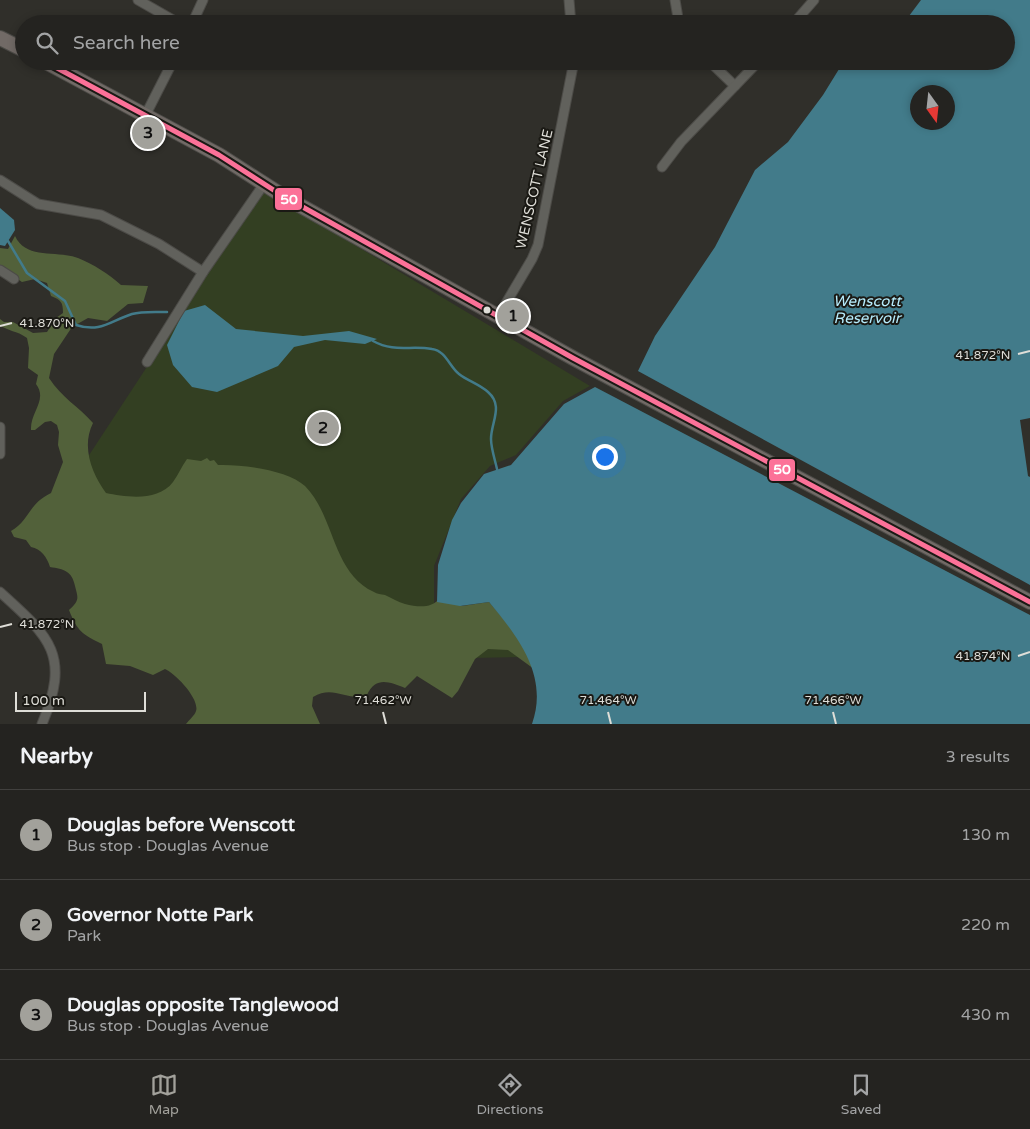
<!DOCTYPE html>
<meta charset="utf-8">
<style>
body{margin:0;font-family:"Varela Round",sans-serif;background:#2c2b29;color:#f1f3f6}
.compass{position:absolute;left:910px;top:85px;width:45px;height:45px;border-radius:50%;background:#242320;box-shadow:0 2px 8px #0003;rotate:165deg}
.scale{position:absolute;left:15px;bottom:12px;width:131px;box-sizing:border-box;padding-left:5px;border:2px solid #dfded8;border-top:0;font-size:14px;line-height:18px;white-space:nowrap;color:#dfded8;-webkit-text-stroke:4px #1a1914;paint-order:stroke}
.you{position:absolute;left:604px;top:456px;width:18px;height:18px;margin:-12px;border:4px solid #fff;border-radius:50%;background:#1a73e8;box-shadow:0 0 0 8px #1a73e833}
.badge{display:grid;place-items:center;width:32px;height:32px;border-radius:50%;background:#a2a19b;color:#111;font-size:16px;font-weight:700}
.pin{position:absolute;translate:-50% -50%;border:2px solid #fff;box-shadow:0 1px 5px #0006}
.list{margin:0;padding:0;list-style:none}
h2{display:flex;justify-content:space-between;align-items:center;height:65px;margin:0;padding:0 20px;font-size:21px}
h2 small{font-size:16px;font-weight:400;color:#a3a4a5}
.list li{display:grid;grid-template-columns:32px 1fr auto;gap:15px;align-items:center;box-sizing:border-box;height:90px;padding:0 20px;border-top:1px solid #41403e}
.list b{display:block;font-size:19px;white-space:nowrap}
.list p{margin:0;font-size:16px;white-space:nowrap;color:#a3a4a5}
.list em{font-size:16px;font-style:normal;color:#a3a4a5}
.icon{flex:none;width:28px;height:28px;fill:none;stroke:currentColor;stroke-width:2;stroke-linecap:round;stroke-linejoin:round}
.map{position:relative;flex:none;width:1030px;height:724px;overflow:hidden}
.search{position:absolute;background:#242320;box-shadow:0 2px 8px #0003;left:15px;right:15px;top:15px;height:55px;display:flex;align-items:center;gap:12px;box-sizing:border-box;padding:0 18px;border-radius:28px;color:#a3a4a5;font-size:19px}
.sheet{height:335px;background:#242320}
nav{display:flex;justify-content:space-around;align-items:center;box-sizing:border-box;height:70px;border-top:1px solid #41403e;background:#242320;font-size:14px;color:#a3a4a5}
nav a{display:grid;justify-items:center;gap:2px}
nav .on{color:#a2a19b}
.map>svg:first-child{display:block}
.green{fill:#333f22}
.forest{fill:#52613a}
.water{fill:#427b8a;fill-rule:evenodd}
.lines{fill:none;stroke-linecap:round;stroke-linejoin:round}
.stream{stroke:#427b8a;stroke-width:2.5}
.minor-casing{stroke:#4c4b47;stroke-width:11}
.primary-casing{stroke:#4c4b47;stroke-width:16}
.minor{stroke:#61615c;stroke-width:9}
.primary{stroke:#716a66;stroke-width:14}
.bus-1-casing{stroke:#1a1914;stroke-width:9}
.bus-1{stroke:#fc7198;stroke-width:5}
.ticks{fill:none;stroke:#dfded8;stroke-width:2}
.bus-dot{fill:#dfded8;stroke:#1a1914;stroke-width:2}
.labels{text-anchor:middle;stroke-width:4;stroke-linejoin:round;paint-order:stroke}
.street-label{font-size:14px;fill:#dfded8;stroke:#1a1914}
.water-label{font-size:15px;font-style:italic;fill:#b7edfd;stroke:#1a1914}
.ticks-label{font-size:12px;text-anchor:middle;fill:#dfded8;stroke:#1a1914;stroke-width:4;stroke-linejoin:round;paint-order:stroke}
.line-badge{stroke:#1a1914;stroke-width:2}
.badge-label{font-size:14px;text-anchor:middle;font-weight:bold;fill:#fff}
</style>
<div class="map">
<svg width="1030" height="724" viewBox="0 0 1030 724">
<rect width="100%" height="100%" fill="#302f2a"/>
<path class="green" d="M 263,190 L 590,386 L 563,401 L 516,455 L 490,466 L 461,499 L 434,566 L 434,606 L 524,657 L 197,663 L 32,542 Z"/>
<path class="forest" d="M 15,236 C 26,260 57,250 78,258 C 93,264 109,274 121,285 L 148,286 L 143,303 L 128,304 L 107,321 L 88,318 L 72,327 L 54,354 L 49,378 C 62,398 78,406 93,423 C 81,447 92,474 106,493 C 126,497 158,502 173,482 C 178,475 182,466 187,459 L 201,461 L 207,458 L 210,461 L 214,460 L 218,465 C 241,464 288,470 305,486 C 335,516 332,573 374,592 C 377,594 381,594 385,595 C 392,598 398,602 405,604 C 418,607 431,609 440,598 L 454,601 L 462,606 L 489,602 L 528,647 L 534,669 L 508,650 L 488,649 L 475,659 L 458,691 L 452,698 L 417,676 L 405,688 C 389,682 376,676 367,695 C 346,702 334,684 313,697 L 312,706 L 320,724 L 186,724 C 189,720 195,715 196,711 C 200,699 175,673 165,669 L 153,675 L 130,666 L 106,664 L 102,644 C 83,635 77,631 69,610 C 80,600 78,598 75,586 C 72,571 64,569 50,567 C 47,557 41,549 31,547 L 26,540 L 14,537 L 11,531 C 30,520 28,504 51,493 L 63,462 L 58,445 L 59,432 L 57,425 L 51,421 L 45,422 L 35,430 L 31,430 C 30,412 48,400 36,384 L 38,375 L 28,368 L 29,348 L 27,338 C 16,330 9,332 0,325 L 0,319 L 4,322 L 13,322 L 33,333 L 47,332 L 56,318 L 63,313 C 63,302 61,300 51,296 L 47,283 L 35,279 L 22,282 L 0,267 L 0,248 L 8,249 Z"/>
<g class="water">
<path d="M 921,0 L 1030,0 L 1030,418 L 1020,420 L 1028,476 L 1030,477 L 1030,585 L 638,371 L 655,336 L 715,247 L 755,170 L 788,142 L 823,95 L 844,61 L 1006,61 L 1006,24 L 903,24 ZM 948,92 L 948,122 L 918,122 L 918,92 Z"/>
<path d="M 0,208 L 14,220 L 15,230 L 5,246 L 0,245 Z"/>
<path d="M 205,305 L 236,329 L 303,336 L 349,331 L 377,339 L 365,344 L 325,340 L 294,347 L 278,366 L 217,392 L 192,387 L 173,365 L 167,345 L 184,311 Z"/>
<path d="M 595,387 L 1030,615 L 1030,724 L 532,724 C 549,676 518,637 489,602 L 460,606 L 437,602 L 438,565 L 452,520 L 461,503 L 484,474 L 511,465 L 564,404 Z"/>
</g>
<g class="lines">
<g class="stream">
<path d="M 8,241 L 27,273 L 65,301 L 76,325 C 101,333 110,321 132,314 C 142,311 156,312 167,312"/>
<path d="M 373,341 C 395,353 410,345 432,349 C 446,351 449,366 459,374 C 468,381 479,384 488,392 C 504,406 491,422 491,439 C 491,448 495,460 497,469"/>
</g>
<g class="minor-casing">
<g id="minor">
<path d="M 138,0 L 180,24"/>
<path d="M 569,0 L 571,24"/>
<path d="M 675,0 L 679,24"/>
<path d="M 192,24 L 203,0"/>
<path d="M 793,24 L 814,0"/>
<path d="M 709,61 L 735,86"/>
<path d="M 145,116 L 173,61"/>
<path d="M 662,167 L 681,142 L 759,61"/>
<path d="M 0,180 L 38,204 L 101,215 L 159,244 L 203,272"/>
<path d="M 0,270 L 14,279"/>
<path d="M 499,315 L 532,259 L 538,245 L 574,61"/>
<path d="M 147,362 L 203,272 L 264,184"/>
<path d="M 0,427 L 0,454"/>
<path d="M 0,592 C 50,637 71,655 42,724"/>
</g>
</g>
<g class="primary-casing">
<g id="primary">
<path d="M 0,38 L 24,50"/>
<path d="M 44,61 L 219,155 L 283,196 L 573,358 L 1030,602"/>
</g>
</g>
<use href="#minor" class="minor"/>
<use href="#primary" class="primary"/>
<g class="bus-1-casing">
<path id="bus-1" d="M 44,61 L 219,155 L 283,196 L 573,358 L 1030,602"/>
</g>
<use href="#bus-1" class="bus-1"/>
</g>
<path class="ticks" d="M 0,326 L 12,323M 1018,354 L 1030,351M 0,627 L 12,624M 1018,656 L 1030,652M 383,712 L 386,724M 608,712 L 611,724M 833,712 L 836,724"/>
<circle class="bus-dot" cx="487" cy="310" r="4.5"/>
<g class="labels">
<g class="street-label">
<text transform="translate(534 189) rotate(-77)" y="5">WENSCOTT LANE</text>
</g>
<g class="water-label">
<text x="867" y="306">Wenscott<tspan x="867" dy="17">Reservoir</tspan></text>
</g>
</g>
<g class="ticks-label">
<text x="47" y="327">41.870°N</text>
<text x="983" y="359">41.872°N</text>
<text x="47" y="628">41.872°N</text>
<text x="983" y="660">41.874°N</text>
<text x="383" y="704">71.462°W</text>
<text x="608" y="704">71.464°W</text>
<text x="833" y="704">71.466°W</text>
</g>
<g class="line-badge">
<rect x="274" y="187" width="29" height="24" rx="5" fill="#fc7198"/>
<rect x="768" y="458" width="28" height="24" rx="5" fill="#fc7198"/>
</g>
<g class="badge-label">
<text x="289" y="204">50</text>
<text x="782" y="474">50</text>
</g>
</svg>
<svg class="compass" viewBox="-18 -18 36 36"><path d="M0-13l5 13h-10z" fill="#e53935"/><path d="M0 13l5-13h-10z" fill="#a3a4a5"/></svg>
<div class="scale">100 m</div>
<div class="you"></div>
<div class="pin badge" style="left:513px;top:316px">1</div>
<div class="pin badge" style="left:323px;top:428px">2</div>
<div class="pin badge" style="left:148px;top:133px">3</div>
<div class="search"><svg class="icon" aria-label="search" viewBox="0 0 24 24"><circle cx="10" cy="10" r="6"/><path d="M15 15l6 6"/></svg>Search here</div>
</div>
<section class="sheet">
<h2>Nearby<small>3 results</small></h2>
<ul class="list">
<li><span class="badge">1</span><div><b>Douglas before Wenscott</b><p>Bus stop · Douglas Avenue</p></div><em>130 m</em></li>
<li><span class="badge">2</span><div><b>Governor Notte Park</b><p>Park</p></div><em>220 m</em></li>
<li><span class="badge">3</span><div><b>Douglas opposite Tanglewood</b><p>Bus stop · Douglas Avenue</p></div><em>430 m</em></li>
</ul>
</section>
<nav>
<a class="on"><svg class="icon" aria-label="map" viewBox="0 0 24 24"><path d="M3 6l6-2 6 2 6-2v14l-6 2-6-2-6 2zM9 4v14M15 6v14"/></svg>Map</a>
<a><svg class="icon" aria-label="directions" viewBox="0 0 24 24"><path d="M12 3l9 9-9 9-9-9zM9 14v-3h6M13 9l2 2-2 2"/></svg>Directions</a>
<a><svg class="icon" aria-label="saved" viewBox="0 0 24 24"><path d="M7 4h10v16l-5-4-5 4z"/></svg>Saved</a>
</nav>
